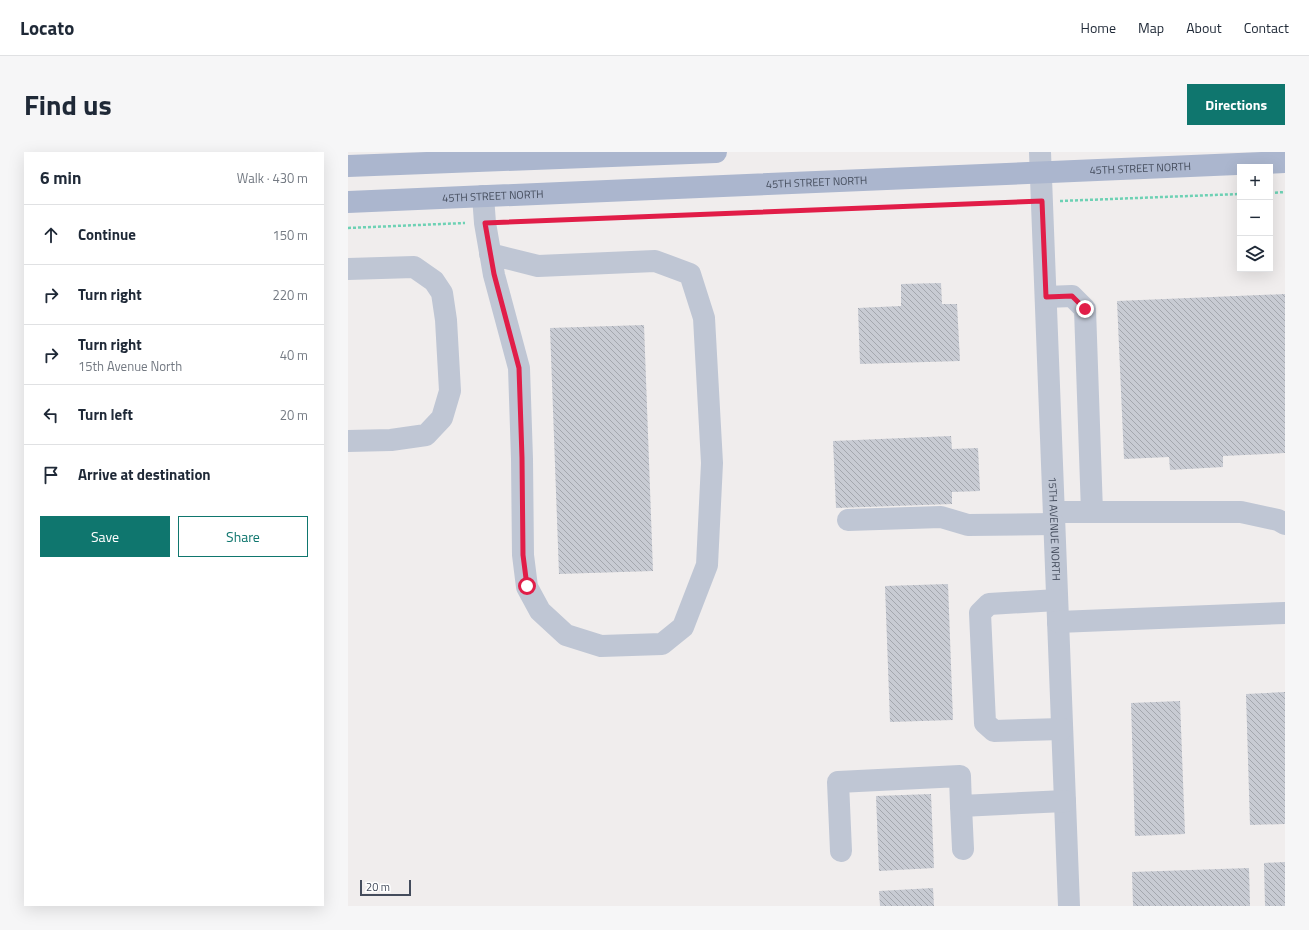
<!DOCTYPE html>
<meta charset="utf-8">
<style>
body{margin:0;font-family:"Titillium Web",sans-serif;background:#f6f6f7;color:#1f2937}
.controls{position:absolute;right:12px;top:12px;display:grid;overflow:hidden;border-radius:0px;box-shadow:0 4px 16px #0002}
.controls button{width:36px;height:36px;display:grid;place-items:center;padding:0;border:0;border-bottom:1px solid #e0e1e3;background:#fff;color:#1f2937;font:20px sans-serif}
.scale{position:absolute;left:12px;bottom:10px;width:51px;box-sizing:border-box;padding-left:4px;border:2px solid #444c5c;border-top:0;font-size:11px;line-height:14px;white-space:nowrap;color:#444c5c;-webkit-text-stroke:3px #fff;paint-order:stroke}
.stop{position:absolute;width:12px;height:12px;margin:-9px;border:3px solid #e11d48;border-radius:50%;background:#fff}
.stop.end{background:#e11d48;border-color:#fff;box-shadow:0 1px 4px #0008}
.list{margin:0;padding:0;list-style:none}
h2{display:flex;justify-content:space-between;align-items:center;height:52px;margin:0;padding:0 16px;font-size:17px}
h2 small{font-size:13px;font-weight:400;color:#747a83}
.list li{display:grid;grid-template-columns:26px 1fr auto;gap:12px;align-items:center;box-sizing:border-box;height:60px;padding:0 16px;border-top:1px solid #e0e1e3}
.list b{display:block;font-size:15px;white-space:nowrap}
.list p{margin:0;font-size:13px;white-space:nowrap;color:#747a83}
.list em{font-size:13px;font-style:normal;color:#747a83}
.actions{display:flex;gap:8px;padding:12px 16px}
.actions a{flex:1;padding:9px 0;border:1px solid #0f766e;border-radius:0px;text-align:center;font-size:14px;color:#0f766e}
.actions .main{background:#0f766e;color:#fff}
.icon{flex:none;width:22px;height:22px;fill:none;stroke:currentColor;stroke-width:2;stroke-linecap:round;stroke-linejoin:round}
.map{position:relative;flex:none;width:937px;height:754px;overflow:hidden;border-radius:0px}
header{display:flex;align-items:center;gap:24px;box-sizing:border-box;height:56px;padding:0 20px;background:#fff;border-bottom:1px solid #e0e1e3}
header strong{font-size:19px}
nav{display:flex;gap:22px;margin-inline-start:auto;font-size:14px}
.intro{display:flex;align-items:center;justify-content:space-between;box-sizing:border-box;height:96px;padding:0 24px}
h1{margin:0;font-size:28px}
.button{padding:10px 18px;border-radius:0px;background:#0f766e;color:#fff;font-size:14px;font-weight:700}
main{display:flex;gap:24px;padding:0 24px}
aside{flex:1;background:#fff;border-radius:0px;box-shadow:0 4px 16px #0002}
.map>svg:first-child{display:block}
.building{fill:url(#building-back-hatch)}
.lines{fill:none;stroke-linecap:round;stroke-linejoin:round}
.path{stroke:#6dd1b4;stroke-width:2.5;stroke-dasharray:3 2;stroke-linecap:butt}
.minor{stroke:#bfc6d4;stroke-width:22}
.major{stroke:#abb6ce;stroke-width:22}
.route{stroke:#e11d48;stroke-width:5}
.labels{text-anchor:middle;stroke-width:3;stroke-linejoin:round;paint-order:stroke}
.street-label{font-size:11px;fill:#444c5c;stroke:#fff}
</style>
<header>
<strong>Locato</strong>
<nav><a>Home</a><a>Map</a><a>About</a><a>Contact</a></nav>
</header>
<div class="intro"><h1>Find us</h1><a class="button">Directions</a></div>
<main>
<aside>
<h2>6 min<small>Walk · 430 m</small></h2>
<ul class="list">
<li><svg class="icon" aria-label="ahead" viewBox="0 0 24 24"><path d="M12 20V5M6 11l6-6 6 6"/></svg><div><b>Continue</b></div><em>150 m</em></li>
<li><svg class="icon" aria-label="right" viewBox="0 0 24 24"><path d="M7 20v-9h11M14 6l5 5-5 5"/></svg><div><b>Turn right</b></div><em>220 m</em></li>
<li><svg class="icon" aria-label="right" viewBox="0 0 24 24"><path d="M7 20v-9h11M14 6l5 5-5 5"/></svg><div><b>Turn right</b><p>15th Avenue North</p></div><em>40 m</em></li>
<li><svg class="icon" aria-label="left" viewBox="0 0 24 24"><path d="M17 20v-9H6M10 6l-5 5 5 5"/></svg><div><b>Turn left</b></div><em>20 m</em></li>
<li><svg class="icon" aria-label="arrive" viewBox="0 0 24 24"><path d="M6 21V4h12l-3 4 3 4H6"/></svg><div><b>Arrive at destination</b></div></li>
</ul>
<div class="actions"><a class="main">Save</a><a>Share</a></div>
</aside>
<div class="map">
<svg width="937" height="754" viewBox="0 0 937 754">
<defs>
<pattern id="building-back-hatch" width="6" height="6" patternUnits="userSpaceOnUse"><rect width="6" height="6" fill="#c8cbd3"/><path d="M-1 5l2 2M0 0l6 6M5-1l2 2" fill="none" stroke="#a4a7ae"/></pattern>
</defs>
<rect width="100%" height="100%" fill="#f0eded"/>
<g class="building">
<path d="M 593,131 L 594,152 L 609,152 L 612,209 L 512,212 L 510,156 L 553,154 L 553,132 Z"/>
<path d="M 937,142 L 937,301 L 875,304 L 875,315 L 822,318 L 821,305 L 776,307 L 769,149 Z"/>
<path d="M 296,173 L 305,419 L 211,422 L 202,176 Z"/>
<path d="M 603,284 L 604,297 L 630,296 L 632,339 L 604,340 L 604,352 L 488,356 L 485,289 Z"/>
<path d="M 600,432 L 605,568 L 542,570 L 537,434 Z"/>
<path d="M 937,540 L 937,672 L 902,673 L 898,542 Z"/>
<path d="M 832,549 L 837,682 L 787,684 L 783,551 Z"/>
<path d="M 583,642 L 586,716 L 531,719 L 528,644 Z"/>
<path d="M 937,710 L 937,754 L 917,754 L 916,711 Z"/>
<path d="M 901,716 L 902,754 L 785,754 L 784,720 Z"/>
<path d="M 585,736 L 586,754 L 532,754 L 531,739 Z"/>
</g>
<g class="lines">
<g class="path">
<path d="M 922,41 L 937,40"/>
<path d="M 712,49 L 892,42"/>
<path d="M 156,70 L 675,50"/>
<path d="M 0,76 L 117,71"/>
</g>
<g class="minor">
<path id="s1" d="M 692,0 L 721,754"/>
<path d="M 135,44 L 137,71 L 146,123 L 171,216 L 174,307 L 175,403 L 179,435 L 192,459 L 218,483 L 253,494 L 314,492 L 335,475 L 359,413 L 364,311 L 356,166 L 342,122 L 307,109 L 190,114 L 142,102"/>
<path d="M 0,117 L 66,115 L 86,129 L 94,141 L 98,168 L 102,239 L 94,266 L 78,283 L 43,288 L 0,289"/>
<path d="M 698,145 L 724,144 L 737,157 L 744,360"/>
<path d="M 706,360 L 893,360 L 930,368 L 937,372"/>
<path d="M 500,368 L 593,365 L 620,373 L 706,372"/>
<path d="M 709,448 L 641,452 L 632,461 L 637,571 L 646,579 L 714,577"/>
<path d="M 710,470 L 937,461"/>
<path d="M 613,654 L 615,697"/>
<path d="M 493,699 L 490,630 L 612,624 L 613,654 L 717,649"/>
</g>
<g class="major">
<path d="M 0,14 L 368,0"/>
<path id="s2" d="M 0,50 L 937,10"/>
</g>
</g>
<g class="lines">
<path class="route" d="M 179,434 L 175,403 L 174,306 L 171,216 L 146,122 L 137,71 L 694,49 L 698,145 L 724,144 L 737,157"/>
</g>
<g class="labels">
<g class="street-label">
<text dy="4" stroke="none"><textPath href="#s2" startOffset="793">45TH STREET NORTH</textPath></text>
<text dy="4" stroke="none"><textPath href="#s2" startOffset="469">45TH STREET NORTH</textPath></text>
<text dy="4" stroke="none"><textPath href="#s2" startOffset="145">45TH STREET NORTH</textPath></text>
<text dy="4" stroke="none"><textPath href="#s1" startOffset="377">15TH AVENUE NORTH</textPath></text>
</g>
</g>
</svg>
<div class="controls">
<button>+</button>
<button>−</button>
<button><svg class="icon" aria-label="layers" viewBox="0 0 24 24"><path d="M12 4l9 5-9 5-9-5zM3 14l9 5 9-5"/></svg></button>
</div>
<div class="scale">20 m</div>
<div class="stop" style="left:179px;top:434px"></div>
<div class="stop end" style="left:737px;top:157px"></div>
</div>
</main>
